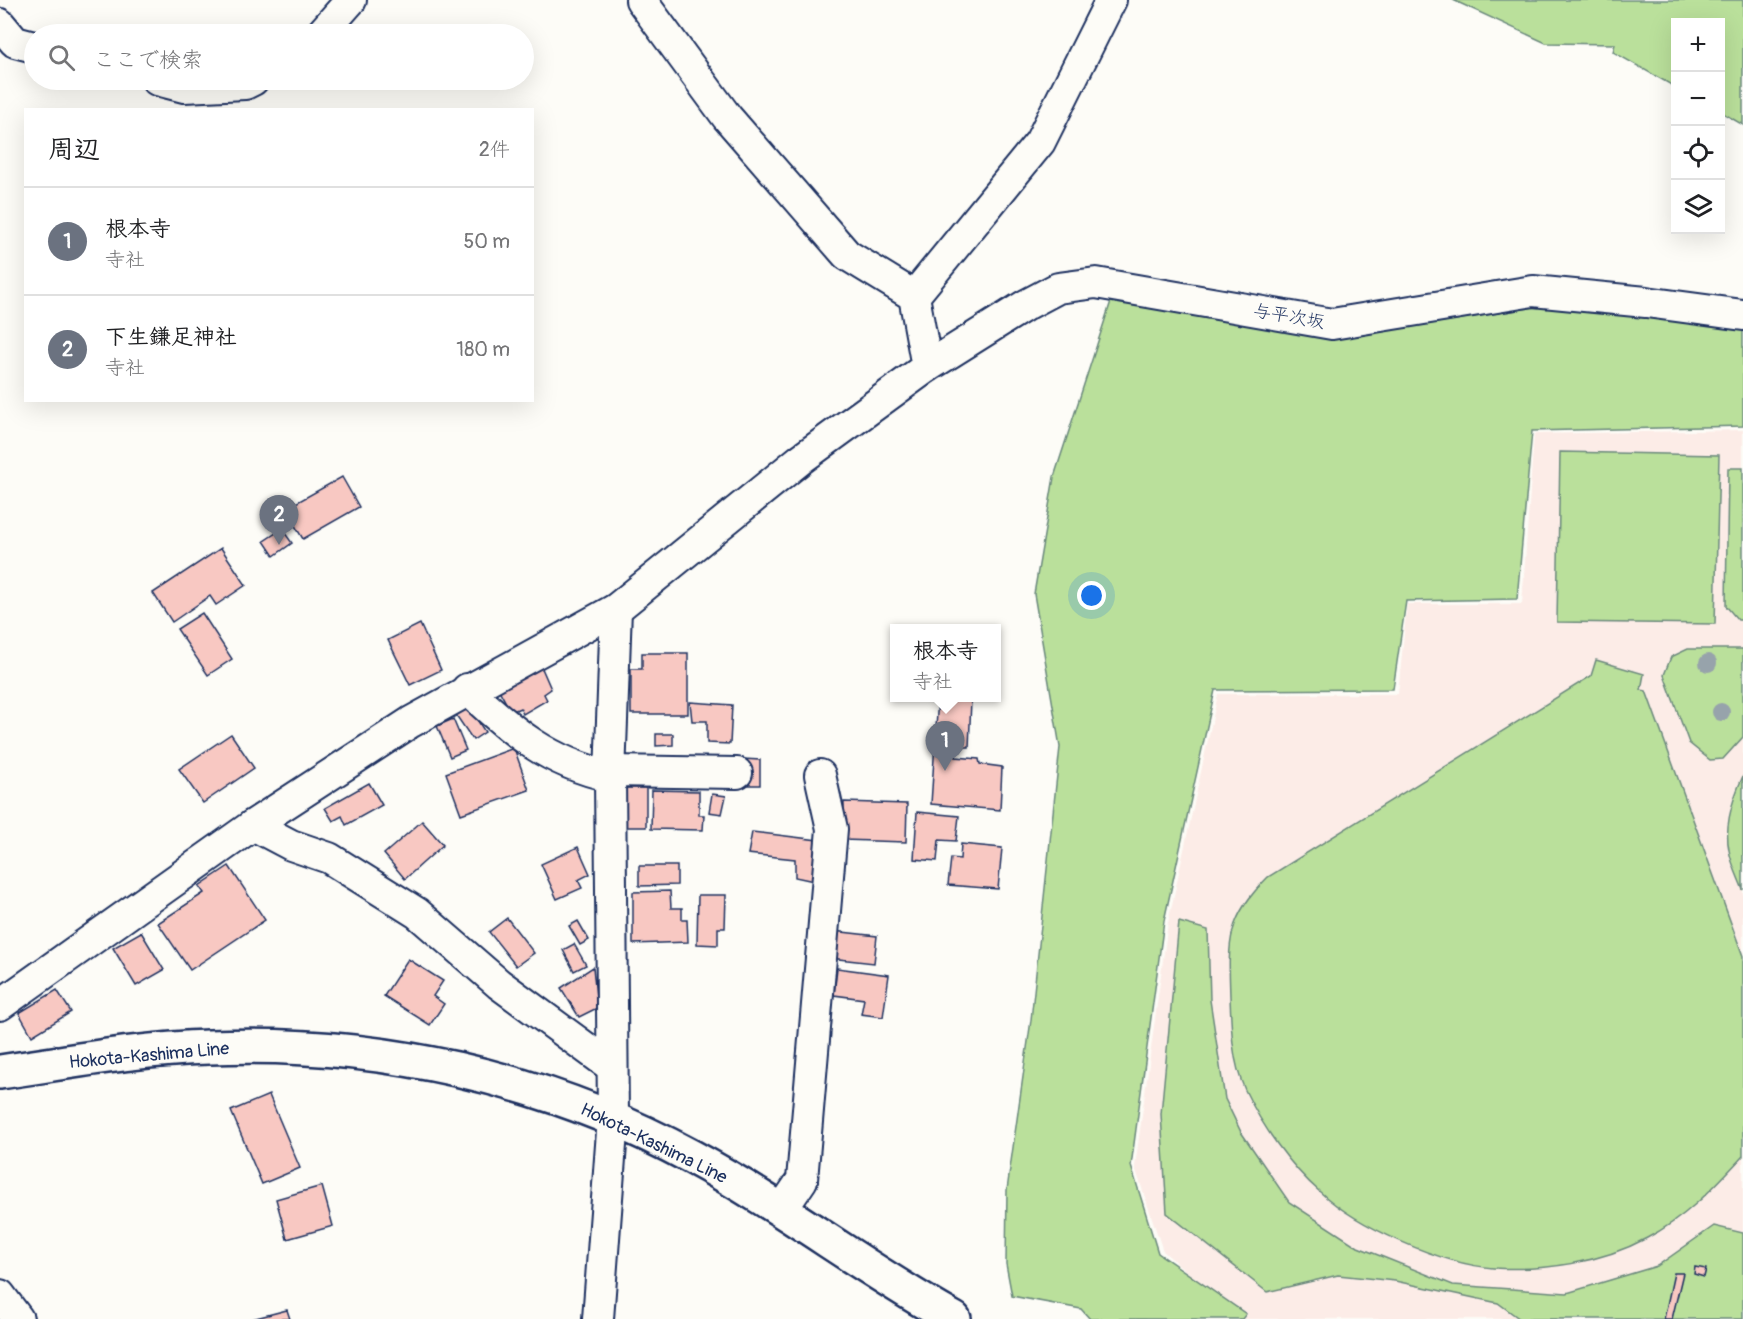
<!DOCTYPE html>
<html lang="ja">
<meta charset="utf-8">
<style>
body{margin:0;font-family:Pangolin,"Klee One",sans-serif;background:#f2f2f2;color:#202124}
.controls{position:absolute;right:18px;top:18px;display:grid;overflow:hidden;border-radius:0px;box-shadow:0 6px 24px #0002}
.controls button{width:54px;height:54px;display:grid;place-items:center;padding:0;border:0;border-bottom:2px solid #e0e0e0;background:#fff;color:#202124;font:30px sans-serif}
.you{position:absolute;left:1092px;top:596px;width:21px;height:21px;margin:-15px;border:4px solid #fff;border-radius:50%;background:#1a73e8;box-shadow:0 0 0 9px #1a73e833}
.badge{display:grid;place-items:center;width:39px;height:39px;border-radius:50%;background:#b45309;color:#fff;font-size:20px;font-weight:700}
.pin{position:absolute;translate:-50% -50px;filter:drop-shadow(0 2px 3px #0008)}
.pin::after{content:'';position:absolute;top:32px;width:21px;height:18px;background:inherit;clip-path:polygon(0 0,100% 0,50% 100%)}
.popup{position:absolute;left:890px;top:624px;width:111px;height:78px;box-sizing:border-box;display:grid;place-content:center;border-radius:0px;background:#fff;filter:drop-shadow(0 2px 4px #0005);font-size:20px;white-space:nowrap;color:#757577}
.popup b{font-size:22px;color:#202124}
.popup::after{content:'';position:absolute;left:50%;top:100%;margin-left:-12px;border:12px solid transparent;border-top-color:#fff}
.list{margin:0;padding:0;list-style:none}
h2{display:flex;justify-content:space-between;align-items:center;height:78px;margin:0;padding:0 24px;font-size:26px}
h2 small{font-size:20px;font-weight:400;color:#757577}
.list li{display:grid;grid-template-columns:39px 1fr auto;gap:18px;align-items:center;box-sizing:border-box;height:108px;padding:0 24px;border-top:2px solid #e0e0e0}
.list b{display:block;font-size:22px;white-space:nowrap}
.list p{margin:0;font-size:20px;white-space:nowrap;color:#757577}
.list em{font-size:20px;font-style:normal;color:#757577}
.icon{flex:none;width:33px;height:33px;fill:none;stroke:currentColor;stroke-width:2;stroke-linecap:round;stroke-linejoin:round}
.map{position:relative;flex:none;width:1743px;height:1319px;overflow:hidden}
.search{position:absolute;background:#fff;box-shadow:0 6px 24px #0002;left:24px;top:24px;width:510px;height:66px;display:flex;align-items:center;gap:15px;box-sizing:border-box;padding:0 21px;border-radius:33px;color:#757577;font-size:22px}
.panel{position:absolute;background:#fff;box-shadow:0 6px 24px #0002;left:24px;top:108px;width:510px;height:294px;border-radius:0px}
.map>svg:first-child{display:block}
.built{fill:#fcece7}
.green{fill:#bae09b;stroke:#6a887c;stroke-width:1.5}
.building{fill:#f8c8c2;stroke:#1b2f5e;stroke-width:1.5}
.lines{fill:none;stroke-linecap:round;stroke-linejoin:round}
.minor-casing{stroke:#1b2f5e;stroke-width:34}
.major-casing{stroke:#1b2f5e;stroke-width:38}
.minor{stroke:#fdfcf7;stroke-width:30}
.major{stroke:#fdfcf7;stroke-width:33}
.tree{fill:#97a3ab}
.labels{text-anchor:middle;stroke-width:5;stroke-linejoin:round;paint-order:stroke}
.street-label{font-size:18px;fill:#1b2f5e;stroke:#fdfcf7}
</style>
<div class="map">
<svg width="1743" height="1319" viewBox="0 0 1743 1319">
<rect width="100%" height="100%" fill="#fdfcf7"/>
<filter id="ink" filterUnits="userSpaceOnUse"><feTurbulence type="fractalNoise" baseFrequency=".0167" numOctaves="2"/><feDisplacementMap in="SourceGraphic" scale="12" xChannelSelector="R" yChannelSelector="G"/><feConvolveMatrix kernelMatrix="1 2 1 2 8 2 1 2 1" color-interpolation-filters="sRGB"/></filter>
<g filter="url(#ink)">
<path class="built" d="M 1743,430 L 1743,1319 L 1241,1319 L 1163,1251 L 1135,1167 L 1168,923 L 1218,694 L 1398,694 L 1407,604 L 1522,604 L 1534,434 Z"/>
<g class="green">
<path d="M 1453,0 L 1743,0 L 1743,125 L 1721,112 L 1720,22 L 1676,22 L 1675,87 L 1613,52 L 1615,44 L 1546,43 Z"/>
<path d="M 1113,295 L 1354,331 L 1423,325 L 1554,304 L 1743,320 L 1743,426 L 1532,431 L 1517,599 L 1406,601 L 1393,689 L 1215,690 L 1164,921 L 1131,1166 L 1158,1253 L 1246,1314 L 1242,1319 L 1090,1319 L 1081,1309 L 1012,1296 L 1006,1264 L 1007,1190 L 1031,1020 L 1060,747 L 1034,594 L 1054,477 Z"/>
<path d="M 1560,452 L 1719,455 L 1715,624 L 1557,622 Z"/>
<path d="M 1728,468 L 1743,468 L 1743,620 L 1738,620 L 1726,606 Z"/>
<path d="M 1688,649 L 1743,649 L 1743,737 L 1723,759 L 1710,760 L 1689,743 L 1664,675 L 1671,657 Z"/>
<path d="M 1596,660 L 1644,674 L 1641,690 L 1646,691 L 1743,956 L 1743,1156 C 1714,1187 1686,1218 1647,1238 C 1601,1263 1544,1271 1493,1268 C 1441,1264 1358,1227 1320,1192 C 1290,1166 1262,1126 1245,1090 C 1232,1062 1231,1026 1230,996 C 1228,940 1227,918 1268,877 L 1591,676 Z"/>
<path d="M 1743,776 L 1743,890 C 1738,877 1731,863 1729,850 C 1724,826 1733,798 1743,776 Z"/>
<path d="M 1179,922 L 1208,930 L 1210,1000 L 1225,1099 L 1241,1132 L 1289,1202 L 1358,1247 L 1453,1285 L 1567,1293 L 1657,1266 L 1714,1226 L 1743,1233 L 1743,1319 L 1520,1319 L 1498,1303 L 1395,1281 L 1338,1275 L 1267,1292 L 1167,1213 L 1161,1114 Z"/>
</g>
<g class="building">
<path d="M 342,477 L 359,507 L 303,539 L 285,509 Z"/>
<path d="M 282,529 L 292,543 L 274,556 L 264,541 Z"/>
<path d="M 221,548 L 246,585 L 216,605 L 210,596 L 172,622 L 153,593 Z"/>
<path d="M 202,613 L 232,659 L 208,675 L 177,629 Z"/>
<path d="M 420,624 L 441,670 L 410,685 L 388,640 Z"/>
<path d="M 642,653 L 688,653 L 688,714 L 631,714 L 631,669 L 642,669 Z"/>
<path d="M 541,666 L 551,689 L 544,694 L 547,700 L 523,714 L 520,708 L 511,712 L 498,688 Z"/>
<path d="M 938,698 L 971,700 L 969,747 L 956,747 L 956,757 L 979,759 L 980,764 L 1002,767 L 1000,810 L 931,804 Z"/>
<path d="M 690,702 L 732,705 L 730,744 L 707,743 L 707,721 L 692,721 Z"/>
<path d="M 469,707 L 485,732 L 473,740 L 456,715 Z"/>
<path d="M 453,719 L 466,750 L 450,757 L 437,726 Z"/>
<path d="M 231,734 L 254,768 L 203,803 L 179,769 Z"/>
<path d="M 656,734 L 673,734 L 673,745 L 656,746 Z"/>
<path d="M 514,748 L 529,790 L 461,814 L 446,773 Z"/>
<path d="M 743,759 L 760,760 L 760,785 L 742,785 Z"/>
<path d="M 369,783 L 382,805 L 346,825 L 342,816 L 333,821 L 325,808 Z"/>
<rect x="622" y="788" width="24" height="39"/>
<path d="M 652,790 L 699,791 L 699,815 L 704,815 L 703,830 L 651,829 Z"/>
<path d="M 712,794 L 726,796 L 722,814 L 709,812 Z"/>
<path d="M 844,802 L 907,804 L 906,842 L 843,840 Z"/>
<path d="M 917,812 L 959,816 L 956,841 L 939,840 L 937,861 L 914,859 Z"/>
<path d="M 422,821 L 443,845 L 405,879 L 384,854 Z"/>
<path d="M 752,832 L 818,840 L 814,881 L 795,877 L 795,859 L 748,854 Z"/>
<path d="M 961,844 L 1002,848 L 998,889 L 948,885 L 951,858 L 960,859 Z"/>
<path d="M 578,847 L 590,874 L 578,880 L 582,888 L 557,899 L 541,864 Z"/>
<path d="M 229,866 L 265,920 L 190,970 L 158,923 L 204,893 L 199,886 Z"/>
<path d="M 639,866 L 677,866 L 677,885 L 639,886 Z"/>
<path d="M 670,891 L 671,908 L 682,908 L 682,920 L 687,920 L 688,942 L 633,944 L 633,892 Z"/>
<path d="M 698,895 L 726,895 L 725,928 L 718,928 L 718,945 L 697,944 Z"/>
<path d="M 507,918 L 534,953 L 516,966 L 489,932 Z"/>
<path d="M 578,921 L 589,940 L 580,945 L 569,926 Z"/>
<path d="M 833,931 L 877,936 L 874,963 L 830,958 Z"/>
<path d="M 141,932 L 164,970 L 136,986 L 113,948 Z"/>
<path d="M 574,944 L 586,965 L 574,971 L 563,950 Z"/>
<path d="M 408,959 L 443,981 L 433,996 L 444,1004 L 430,1025 L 384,996 Z"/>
<path d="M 593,967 L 597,1008 L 579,1017 L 561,988 Z"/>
<path d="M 837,968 L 889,975 L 883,1017 L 861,1014 L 864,999 L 834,995 Z"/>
<path d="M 57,990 L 71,1012 L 32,1036 L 19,1013 Z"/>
<path d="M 269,1095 L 300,1168 L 262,1184 L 231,1111 Z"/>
<path d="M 322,1186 L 333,1226 L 287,1239 L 276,1199 Z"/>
<path d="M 1695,1267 L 1706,1269 L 1704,1277 L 1694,1274 Z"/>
<path d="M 1674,1273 L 1683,1273 L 1672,1319 L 1664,1319 Z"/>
<path d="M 287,1310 L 290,1319 L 252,1319 Z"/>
</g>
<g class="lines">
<g class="minor-casing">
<g id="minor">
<path d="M 0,24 L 15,42 L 34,47"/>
<path d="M 321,34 L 351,0"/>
<path d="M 157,80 L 184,87 L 245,84 L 253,80"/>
<path d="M 914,296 L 1040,142 L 1111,0"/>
<path d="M 927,367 L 1026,305 L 1058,288 L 1096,283 L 1332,324 L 1533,291 L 1646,302 L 1743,315"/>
<path d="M 467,689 C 511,731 549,763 610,776"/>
<path d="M 611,771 L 737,773"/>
<path d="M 253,825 L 291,845 L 329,858 L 417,913 L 499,984 L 612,1067"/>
<path d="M 0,1005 L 253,825 L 411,722 L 616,609 L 801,459 L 927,367 L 914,296 L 847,255 L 727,117 L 641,0"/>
<path d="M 781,1211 L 802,1180 L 832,829 L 820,775"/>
<path d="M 0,1295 L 18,1319"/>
<path d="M 598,1319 L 613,1118 L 610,776 L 616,609"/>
</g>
</g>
<g class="major-casing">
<path id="major" d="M 0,1072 C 69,1062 139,1049 209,1047 C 377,1040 544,1077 692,1157 C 783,1206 864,1269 954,1319"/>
</g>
<use href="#minor" class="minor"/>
<use href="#major" class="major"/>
</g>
<g class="tree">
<circle cx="1708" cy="663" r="9"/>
<circle cx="1721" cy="712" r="9"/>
</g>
</g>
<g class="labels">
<g class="street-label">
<text transform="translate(1289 316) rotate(10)" y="6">与平次坂</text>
<text transform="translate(149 1055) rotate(-5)" y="6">Hokota-Kashima Line</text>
<text transform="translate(654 1143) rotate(26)" y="6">Hokota-Kashima Line</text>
</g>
</g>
</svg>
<div class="controls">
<button>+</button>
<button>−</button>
<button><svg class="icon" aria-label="locate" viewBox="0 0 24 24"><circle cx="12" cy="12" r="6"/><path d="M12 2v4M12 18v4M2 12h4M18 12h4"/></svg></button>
<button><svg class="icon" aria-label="layers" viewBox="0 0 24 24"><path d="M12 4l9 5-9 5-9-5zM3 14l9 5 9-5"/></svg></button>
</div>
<div class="you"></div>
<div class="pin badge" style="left:945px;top:771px;background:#6b7280">1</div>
<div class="popup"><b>根本寺</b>寺社</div>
<div class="pin badge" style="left:279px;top:545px;background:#6b7280">2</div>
<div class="search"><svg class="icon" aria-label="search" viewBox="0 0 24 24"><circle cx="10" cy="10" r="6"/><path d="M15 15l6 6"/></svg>ここで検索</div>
<section class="panel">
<h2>周辺<small>2件</small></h2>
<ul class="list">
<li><span class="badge" style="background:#6b7280">1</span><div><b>根本寺</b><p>寺社</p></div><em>50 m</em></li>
<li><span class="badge" style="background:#6b7280">2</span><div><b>下生鎌足神社</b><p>寺社</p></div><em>180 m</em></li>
</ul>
</section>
</div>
